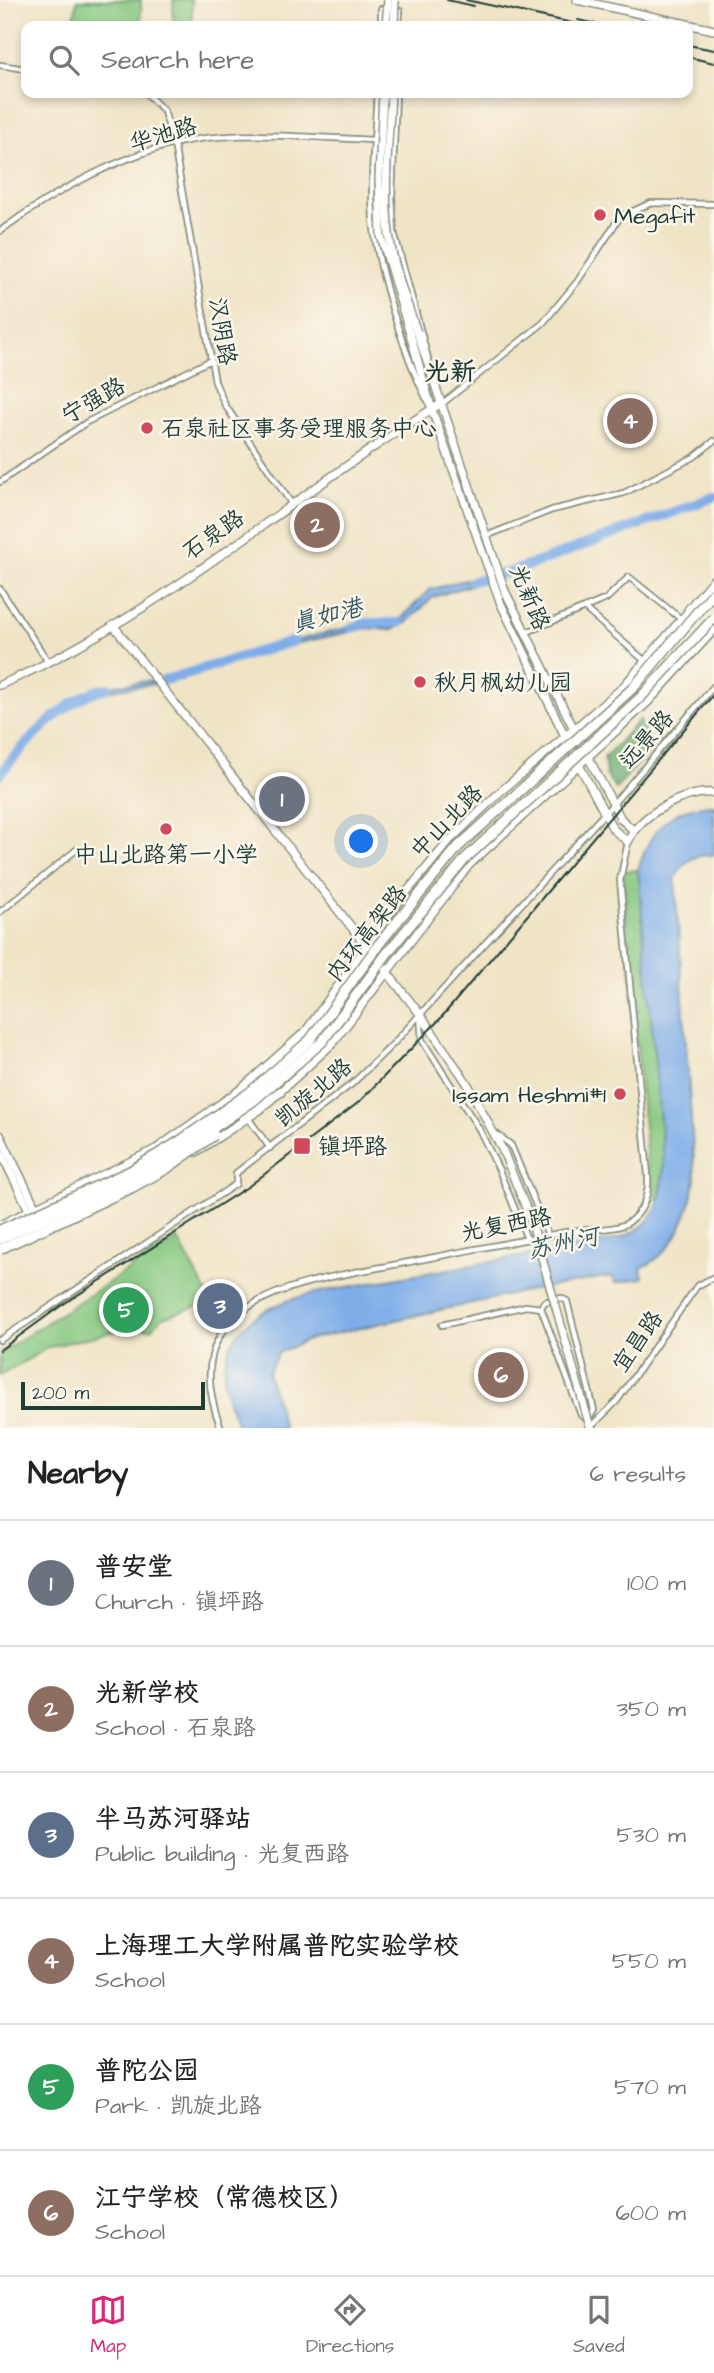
<!DOCTYPE html>
<meta charset="utf-8">
<style>
body{margin:0;font-family:"Architects Daughter","LXGW WenKai TC",sans-serif;background:#f6f6f6;color:#222}
.scale{position:absolute;left:21px;bottom:18px;width:184px;box-sizing:border-box;padding-left:7px;border:4px solid #1f3d34;border-top:0;font-size:19px;line-height:24px;white-space:nowrap;color:#1f3d34;-webkit-text-stroke:5px #fbf7ec;paint-order:stroke}
.you{position:absolute;left:362px;top:842px;width:24px;height:24px;margin:-18px;border:5px solid #fff;border-radius:50%;background:#1a73e8;box-shadow:0 0 0 10px #1a73e833}
.badge{display:grid;place-items:center;width:46px;height:46px;border-radius:50%;background:#db2777;color:#fff;font-size:23px;font-weight:700}
.pin{position:absolute;translate:-50% -50%;border:4px solid #fff;box-shadow:0 2px 7px #0006}
.list{margin:0;padding:0;list-style:none}
h2{display:flex;justify-content:space-between;align-items:center;height:91px;margin:0;padding:0 28px;font-size:30px}
h2 small{font-size:23px;font-weight:400;color:#767676}
.list li{display:grid;grid-template-columns:46px 1fr auto;gap:21px;align-items:center;box-sizing:border-box;height:126px;padding:0 28px;border-top:2px solid #e0e0e0}
.list b{display:block;font-size:26px;white-space:nowrap}
.list p{margin:0;font-size:23px;white-space:nowrap;color:#767676}
.list em{font-size:23px;font-style:normal;color:#767676}
.icon{flex:none;width:38px;height:38px;fill:none;stroke:currentColor;stroke-width:2;stroke-linecap:round;stroke-linejoin:round}
.map{position:relative;flex:none;width:714px;height:1428px;overflow:hidden}
.search{position:absolute;background:#fff;box-shadow:0 4px 10px #0003;left:21px;right:21px;top:21px;height:77px;display:flex;align-items:center;gap:18px;box-sizing:border-box;padding:0 24px;border-radius:14px;color:#767676;font-size:26px}
.sheet{height:847px;background:#fff}
nav{display:flex;justify-content:space-around;align-items:center;box-sizing:border-box;height:98px;border-top:2px solid #e0e0e0;background:#fff;font-size:19px;color:#767676}
nav a{display:grid;justify-items:center;gap:4px}
nav .on{color:#db2777}
.map>svg:first-child{display:block}
.green{fill:#85c77f;stroke:#52825a;stroke-width:2}
.forest{fill:#6cac6e;stroke:#467451;stroke-width:2}
.water{fill:#7eade8;stroke:#4e758e;stroke-width:2}
.lines{fill:none;stroke-linecap:round;stroke-linejoin:round}
.river{stroke:#7eade8;stroke-width:10}
.street-casing{stroke:#88907d;stroke-width:8}
.secondary-casing{stroke:#88907d;stroke-width:10}
.primary-casing{stroke:#88907d;stroke-width:10}
.highway-casing{stroke:#88907d;stroke-width:12}
.street{stroke:#fff;stroke-width:4.5}
.secondary{stroke:#fff;stroke-width:7}
.primary{stroke:#fff;stroke-width:7}
.highway{stroke:#fff;stroke-width:9}
.rail{stroke:#1f3d34;stroke-width:2}
.secondary-bridge-casing{stroke:#88907d;stroke-width:10;stroke-linecap:butt}
.primary-bridge-casing{stroke:#88907d;stroke-width:10;stroke-linecap:butt}
.highway-bridge-casing{stroke:#88907d;stroke-width:12;stroke-linecap:butt}
.secondary-bridge{stroke:#fff;stroke-width:7}
.primary-bridge{stroke:#fff;stroke-width:7}
.highway-bridge{stroke:#fff;stroke-width:9}
.poi-dot{fill:#d1495b;stroke:#fbf7ec;stroke-width:2.5}
.labels{text-anchor:middle;stroke-width:5;stroke-linejoin:round;paint-order:stroke}
.street-label{font-size:23px;fill:#1f3d34;stroke:#fbf7ec}
.poi-label{font-size:23px;fill:#1f3d34;stroke:#fbf7ec;text-anchor:start}
.water-label{font-size:24px;font-style:italic;fill:#375961;stroke:#fbf7ec}
.quarter-label{font-size:26px;font-weight:bold;fill:#1f3d34;stroke:#fbf7ec}
</style>
<div class="map">
<svg width="714" height="1428" viewBox="0 0 714 1428">
<rect width="100%" height="100%" fill="#fbf7ec"/>
<filter id="ink" filterUnits="userSpaceOnUse"><feTurbulence type="fractalNoise" baseFrequency=".0143" numOctaves="2"/><feDisplacementMap in="SourceGraphic" scale="14" xChannelSelector="R" yChannelSelector="G"/><feConvolveMatrix kernelMatrix="1 2 1 2 8 2 1 2 1" color-interpolation-filters="sRGB"/></filter>
<filter id="wash" filterUnits="userSpaceOnUse"><feTurbulence type="fractalNoise" baseFrequency=".00686" numOctaves="4" result="noise"/><feDisplacementMap in="SourceGraphic" scale="28" xChannelSelector="R" yChannelSelector="G"/><feGaussianBlur stdDeviation="1.57" result="paint"/><feColorMatrix in="noise" values="0 0 0 0 0 0 0 0 0 0 0 0 0 0 0 0 0 1.4 0 .05"/><feComposite in="paint" operator="in"/></filter>
<g filter="url(#wash)">
<rect width="100%" height="100%" fill="#f0e4c6"/>
<g class="green">
<path d="M 77,0 L 141,0 L 141,26 L 73,26 Z"/>
<rect x="173" y="0" width="19" height="26"/>
<path d="M 638,870 L 664,1165 L 659,1204 L 648,1174 L 622,871 Z"/>
<path d="M 177,1238 L 212,1302 L 163,1317 L 151,1329 L 128,1328 L 49,1347 L 0,1376 L 0,1353 Z"/>
</g>
<path class="forest" d="M 640,719 L 650,750 L 616,789 L 606,775 L 604,758 Z"/>
<g class="water">
<path d="M 484,575 L 487,580 L 433,597 L 404,625 L 392,630 L 367,628 L 290,645 L 181,680 L 97,692 L 51,721 L 0,779 L 0,773 L 15,754 L 49,719 L 102,687 L 179,677 L 289,642 L 363,624 L 388,625 L 402,618 L 429,590 Z"/>
<path d="M 714,805 L 714,855 C 694,854 685,860 675,878 L 695,1179 C 690,1214 675,1253 641,1268 L 643,1278 L 615,1283 L 612,1276 L 531,1290 L 310,1339 L 278,1353 L 268,1373 L 284,1428 L 239,1428 C 233,1413 225,1398 224,1382 C 220,1322 277,1300 325,1291 L 609,1241 C 653,1230 662,1209 664,1165 L 638,870 C 650,830 669,806 714,805 Z"/>
</g>
<g class="lines">
<g class="river">
<path d="M 472,581 L 514,571 L 714,497"/>
<path d="M 351,628 L 366,623 L 400,623"/>
<path d="M 165,680 L 294,641"/>
<path d="M 0,774 C 22,746 71,693 108,688"/>
</g>
</g>
</g>
<g filter="url(#ink)">
<g class="lines">
<g class="street-casing">
<g id="street">
<path d="M 381,26 L 381,9 L 400,11 L 399,26"/>
<path d="M 0,65 L 26,69"/>
<path d="M 146,93 L 164,111 L 174,144 L 215,382 L 225,405 L 291,503"/>
<path d="M 377,93 C 375,134 370,176 373,217 C 376,266 404,354 426,398"/>
<path d="M 396,93 L 392,197 L 394,232 L 428,358"/>
<path d="M 0,231 C 54,191 125,152 192,140 C 252,130 332,139 394,141"/>
<path d="M 443,403 L 543,323 L 577,282 L 620,217 L 651,203 L 714,204"/>
<path d="M 0,482 L 87,422 L 211,360"/>
<path d="M 486,536 L 552,510 L 624,493 L 694,457 L 714,441"/>
<path d="M 0,589 L 49,663"/>
<path d="M 584,608 L 645,661"/>
<path d="M 527,632 L 606,599 L 629,577 L 681,619"/>
<path d="M 0,912 L 76,850"/>
<path d="M 420,1015 L 422,1040 L 479,1129 L 499,1170 L 527,1239"/>
<path d="M 248,1118 L 270,1148"/>
<path d="M 495,1133 L 511,1145 L 548,1235"/>
<path d="M 442,1325 L 526,1306 L 541,1308 L 581,1415 L 588,1420 L 594,1410 L 567,1301 L 561,1298 L 544,1302 L 541,1308"/>
<path d="M 0,1340 L 236,1184 L 236,1173 L 353,1083 L 394,1043 L 613,804 L 714,686"/>
<path d="M 221,1428 C 168,1292 313,1281 404,1263 C 460,1252 516,1241 572,1231 C 589,1228 617,1231 629,1222 C 644,1211 649,1193 648,1175 L 620,880 L 628,842"/>
<path d="M 590,1428 L 617,1401 L 697,1286 L 714,1277"/>
</g>
</g>
<g class="secondary-casing">
<g id="secondary">
<path d="M 577,0 L 714,30"/>
<path d="M 113,625 L 420,1014 L 467,1083 L 503,1151"/>
<path d="M 0,685 C 160,616 293,494 442,403"/>
<path d="M 588,757 L 621,819 L 633,830"/>
<path d="M 579,765 L 613,829 L 628,842 C 639,814 685,791 714,793"/>
<path d="M 0,1135 L 37,1210"/>
<path d="M 0,1151 L 32,1216"/>
<path d="M 588,1420 L 591,1428"/>
</g>
</g>
<g class="primary-casing">
<g id="primary">
<path d="M 417,332 L 505,591 L 586,753"/>
<path d="M 410,334 L 432,410 L 501,604 L 576,759"/>
<path d="M 196,1152 L 261,1109 L 332,1044 L 469,865 L 648,702 L 714,630"/>
<path d="M 0,1225 L 156,1149 L 241,1089 L 306,1031 L 396,905 L 449,841 L 500,792 L 621,689 L 692,607"/>
</g>
</g>
<g class="highway-casing">
<g id="highway">
<path d="M 689,610 L 714,580"/>
<path d="M 242,1115 L 280,1092"/>
</g>
</g>
<use href="#street" class="street"/>
<use href="#secondary" class="secondary"/>
<use href="#primary" class="primary"/>
<use href="#highway" class="highway"/>
<g class="rail">
<path d="M 447,0 L 474,6"/>
<path d="M 466,0 L 586,26"/>
<path d="M 578,20 L 605,26"/>
<path d="M 688,45 L 714,50"/>
<path d="M 688,57 L 714,63"/>
<path d="M 0,1350 L 62,1305 L 249,1186 L 359,1102 L 440,1019 L 714,694"/>
</g>
<g class="secondary-bridge-casing">
<path id="secondary-bridge" d="M 503,1151 L 532,1223 L 588,1420"/>
</g>
<g class="primary-bridge-casing">
<g id="primary-bridge">
<path d="M 386,26 L 388,0"/>
<path d="M 394,26 L 395,0"/>
<path d="M 383,93 L 379,178 L 381,236 L 410,334"/>
<path d="M 391,93 C 389,139 383,187 389,233 C 393,267 406,300 417,332"/>
</g>
</g>
<g class="highway-bridge-casing">
<g id="highway-bridge">
<path d="M 0,1230 L 130,1171 L 180,1141 L 249,1093 L 310,1040 L 379,944 L 458,847 L 634,687 L 714,592"/>
<path d="M 0,1239 L 136,1177 L 184,1148 L 253,1101 L 322,1042 L 388,952 L 466,858 L 641,697 L 714,618"/>
<path d="M 0,1249 L 131,1188 L 166,1169 L 214,1135"/>
</g>
</g>
<use href="#secondary-bridge" class="secondary-bridge"/>
<use href="#primary-bridge" class="primary-bridge"/>
<use href="#highway-bridge" class="highway-bridge"/>
</g>
</g>
<g class="poi-dot">
<circle cx="600" cy="215" r="7"/>
<circle cx="147" cy="428" r="7"/>
<circle cx="420" cy="682" r="7"/>
<circle cx="166" cy="829" r="7"/>
<circle cx="620" cy="1094" r="7"/>
<rect x="293" y="1137" width="18" height="18" rx="3.5"/>
</g>
<g class="labels">
<g class="street-label">
<text transform="translate(163 134) rotate(-16)" y="8">华池路</text>
<text transform="translate(223 331) rotate(80)" y="8">汉阴路</text>
<text transform="translate(93 400) rotate(-30)" y="8">宁强路</text>
<text transform="translate(213 534) rotate(-35)" y="8">石泉路</text>
<text transform="translate(530 597) rotate(67)" y="8">光新路</text>
<text transform="translate(646 739) rotate(-49)" y="8">远景路</text>
<text transform="translate(446 821) rotate(-46)" y="8">中山北路</text>
<text transform="translate(366 933) rotate(-52)" y="8">内环高架路</text>
<text transform="translate(313 1092) rotate(-40)" y="8">凯旋北路</text>
<text transform="translate(506 1224) rotate(-11)" y="8">光复西路</text>
<text transform="translate(637 1341) rotate(-55)" y="8">宜昌路</text>
</g>
<g class="poi-label">
<text x="614" y="223">Megafit</text>
<text x="161" y="436">石泉社区事务受理服务中心</text>
<text x="434" y="690">秋月枫幼儿园</text>
<text x="166" y="862" text-anchor="middle">中山北路第一小学</text>
<text x="606" y="1102" text-anchor="end">Issam Heshmi#1</text>
<text x="318" y="1154">镇坪路</text>
</g>
<g class="water-label">
<text transform="translate(327 615) rotate(-14)" y="8">真如港</text>
<text transform="translate(563 1243) rotate(-12)" y="8">苏州河</text>
</g>
<g class="quarter-label">
<text x="450" y="380">光新</text>
</g>
</g>
</svg>
<div class="scale">200 m</div>
<div class="you"></div>
<div class="pin badge" style="left:282px;top:799px;background:#6b7280">1</div>
<div class="pin badge" style="left:317px;top:525px;background:#8d6e63">2</div>
<div class="pin badge" style="left:220px;top:1306px;background:#5c6f8a">3</div>
<div class="pin badge" style="left:630px;top:421px;background:#8d6e63">4</div>
<div class="pin badge" style="left:126px;top:1310px;background:#2e9e5b">5</div>
<div class="pin badge" style="left:501px;top:1375px;background:#8d6e63">6</div>
<div class="search"><svg class="icon" aria-label="search" viewBox="0 0 24 24"><circle cx="10" cy="10" r="6"/><path d="M15 15l6 6"/></svg>Search here</div>
</div>
<section class="sheet">
<h2>Nearby<small>6 results</small></h2>
<ul class="list">
<li><span class="badge" style="background:#6b7280">1</span><div><b>普安堂</b><p>Church · 镇坪路</p></div><em>100 m</em></li>
<li><span class="badge" style="background:#8d6e63">2</span><div><b>光新学校</b><p>School · 石泉路</p></div><em>350 m</em></li>
<li><span class="badge" style="background:#5c6f8a">3</span><div><b>半马苏河驿站</b><p>Public building · 光复西路</p></div><em>530 m</em></li>
<li><span class="badge" style="background:#8d6e63">4</span><div><b>上海理工大学附属普陀实验学校</b><p>School</p></div><em>550 m</em></li>
<li><span class="badge" style="background:#2e9e5b">5</span><div><b>普陀公园</b><p>Park · 凯旋北路</p></div><em>570 m</em></li>
<li><span class="badge" style="background:#8d6e63">6</span><div><b>江宁学校（常德校区）</b><p>School</p></div><em>600 m</em></li>
</ul>
</section>
<nav>
<a class="on"><svg class="icon" aria-label="map" viewBox="0 0 24 24"><path d="M3 6l6-2 6 2 6-2v14l-6 2-6-2-6 2zM9 4v14M15 6v14"/></svg>Map</a>
<a><svg class="icon" aria-label="directions" viewBox="0 0 24 24"><path d="M12 3l9 9-9 9-9-9zM9 14v-3h6M13 9l2 2-2 2"/></svg>Directions</a>
<a><svg class="icon" aria-label="saved" viewBox="0 0 24 24"><path d="M7 4h10v16l-5-4-5 4z"/></svg>Saved</a>
</nav>
